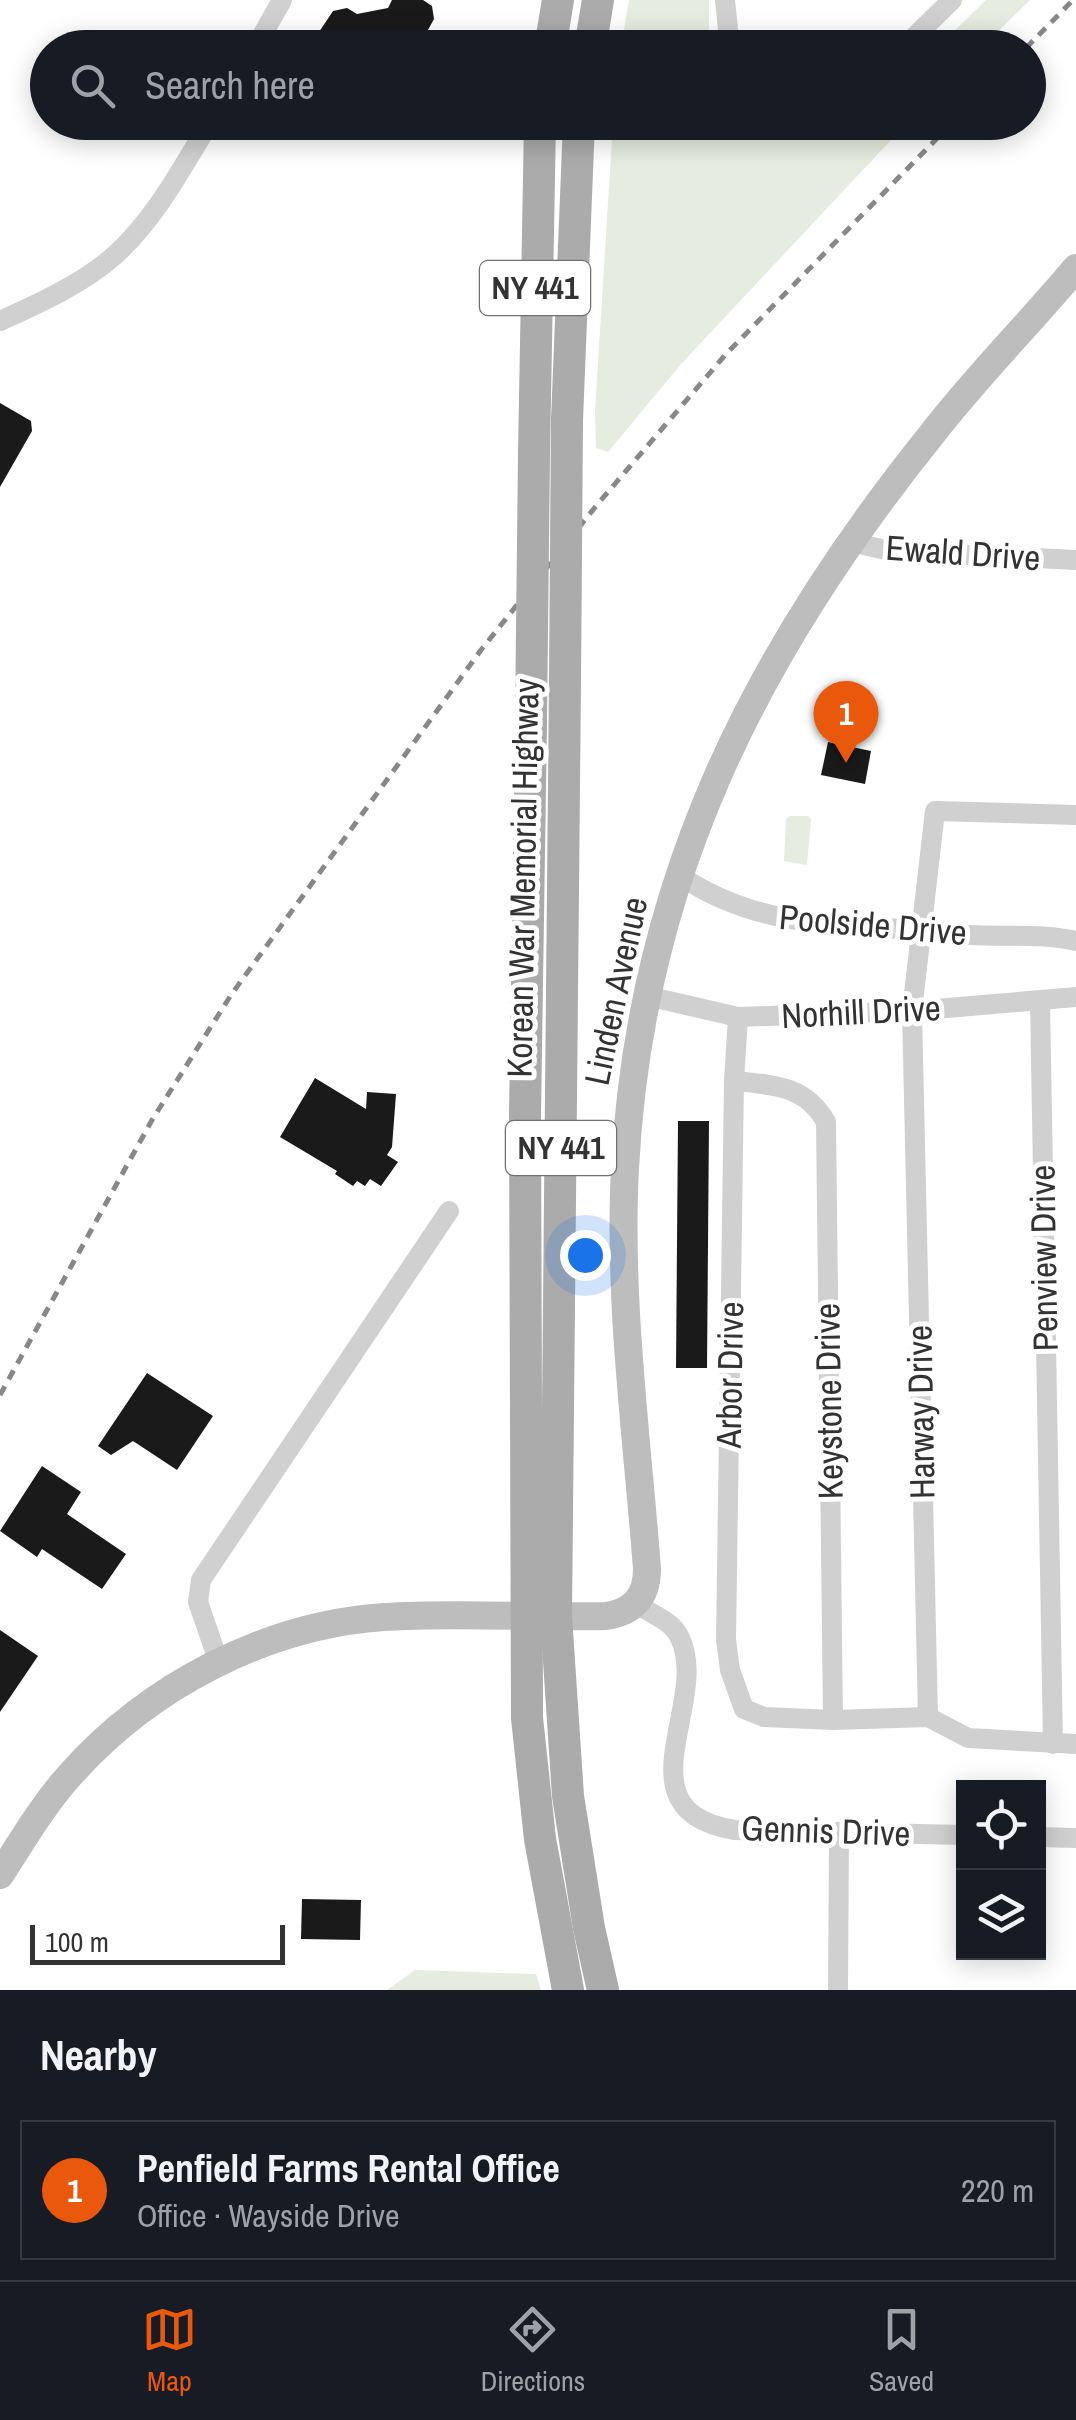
<!DOCTYPE html>
<meta charset="utf-8">
<style>
body{margin:0;font-family:"Archivo Narrow",sans-serif;background:#20242c;color:#f1f3f6}
.controls{position:absolute;right:30px;bottom:30px;display:grid;overflow:hidden;border-radius:0px;box-shadow:0 5px 25px #0003}
.controls button{width:90px;height:90px;display:grid;place-items:center;padding:0;border:0;border-bottom:2px solid #363941;background:#171b24;color:#f1f3f6;font:50px sans-serif}
.scale{position:absolute;left:30px;bottom:25px;width:255px;box-sizing:border-box;padding-left:10px;border:5px solid #333;border-top:0;font-size:28px;line-height:35px;white-space:nowrap;color:#333;-webkit-text-stroke:8px #fff;paint-order:stroke}
.you{position:absolute;left:585px;top:1255px;width:35px;height:35px;margin:-25px;border:8px solid #fff;border-radius:50%;background:#1a73e8;box-shadow:0 0 0 15px #1a73e833}
.badge{display:grid;place-items:center;width:65px;height:65px;border-radius:50%;background:#ea580c;color:#fff;font-size:32px;font-weight:700}
.pin{position:absolute;translate:-50% -82px;filter:drop-shadow(0 2px 5px #0008)}
.pin::after{content:'';position:absolute;top:52px;width:35px;height:30px;background:inherit;clip-path:polygon(0 0,100% 0,50% 100%)}
.list{margin:0;padding:0;list-style:none}
h2{display:flex;justify-content:space-between;align-items:center;height:130px;margin:0;padding:0 40px;font-size:42px}
h2 small{font-size:32px;font-weight:400;color:#9ea1a6}
.list li{display:grid;grid-template-columns:65px 1fr auto;gap:30px;align-items:center;box-sizing:border-box;height:140px;margin:0 20px 20px;padding:0 20px;border:2px solid #363941;border-radius:0px}
.list b{display:block;font-size:38px;white-space:nowrap}
.list p{margin:0;font-size:32px;white-space:nowrap;color:#9ea1a6}
.list em{font-size:32px;font-style:normal;color:#9ea1a6}
.icon{flex:none;width:55px;height:55px;fill:none;stroke:currentColor;stroke-width:2;stroke-linecap:round;stroke-linejoin:round}
.map{position:relative;flex:none;width:1076px;height:1990px;overflow:hidden}
.search{position:absolute;background:#171b24;box-shadow:0 5px 25px #0003;left:30px;right:30px;top:30px;height:110px;display:flex;align-items:center;gap:25px;box-sizing:border-box;padding:0 35px;border-radius:55px;color:#9ea1a6;font-size:38px}
.sheet{height:290px;background:#171b24}
nav{display:flex;justify-content:space-around;align-items:center;box-sizing:border-box;height:140px;border-top:2px solid #363941;background:#171b24;font-size:28px;color:#9ea1a6}
nav a{display:grid;justify-items:center;gap:5px}
nav .on{color:#ea580c}
.map>svg:first-child{display:block}
.green{fill:#e6ecdf}
.building{fill:#1a1a1a}
.lines{fill:none;stroke-linecap:round;stroke-linejoin:round}
.street{stroke:#d0d0d0;stroke-width:20}
.secondary{stroke:#bdbdbd;stroke-width:28}
.primary{stroke:#ababab;stroke-width:32}
.rail{stroke:#888;stroke-width:5;stroke-dasharray:10 8;stroke-linecap:butt}
.primary-bridge{stroke:#ababab;stroke-width:32}
.labels{text-anchor:middle;stroke-width:10;stroke-linejoin:round;paint-order:stroke}
.shield{fill:#fff;stroke:#707070;stroke-width:2.5}
.shield-label{font-size:32px;font-weight:bold;fill:#333}
.street-label{font-size:35px;fill:#333;stroke:#fff}
</style>
<div class="map">
<svg width="1076" height="1990" viewBox="0 0 1076 1990">
<rect width="100%" height="100%" fill="#fff"/>
<g class="green">
<path d="M 629,0 L 709,0 L 709,47 L 621,47 Z"/>
<path d="M 986,0 L 1030,0 L 982,47 L 938,47 Z"/>
<path d="M 613,123 L 766,123 L 807,135 L 841,137 L 859,123 L 907,123 L 681,364 L 608,452 L 596,448 L 595,411 Z"/>
<path d="M 790,816 L 808,816 L 811,819 L 807,865 L 784,861 L 786,819 Z"/>
<path d="M 415,1970 L 536,1974 L 541,1990 L 387,1990 Z"/>
</g>
<g class="building">
<path d="M 392,0 L 423,0 L 432,6 L 434,19 L 418,48 L 322,48 L 319,32 L 333,11 L 347,8 L 357,14 L 388,8 Z"/>
<path d="M 0,403 L 31,421 L 32,431 L 0,487 Z"/>
<path d="M 828,742 L 871,751 L 865,784 L 821,775 Z"/>
<path d="M 315,1078 L 366,1109 L 367,1092 L 396,1094 L 392,1147 L 387,1155 L 398,1162 L 381,1186 L 370,1179 L 365,1186 L 357,1181 L 353,1186 L 335,1174 L 337,1171 L 280,1137 Z"/>
<path d="M 678,1121 L 709,1121 L 707,1368 L 676,1368 Z"/>
<path d="M 147,1373 L 213,1416 L 177,1470 L 133,1441 L 111,1455 L 98,1446 Z"/>
<path d="M 42,1466 L 81,1492 L 67,1514 L 126,1554 L 102,1589 L 42,1549 L 37,1557 L 0,1531 Z"/>
<path d="M 0,1630 L 38,1656 L 0,1712 Z"/>
<path d="M 302,1899 L 361,1900 L 360,1940 L 301,1939 Z"/>
</g>
<g class="lines">
<g class="street">
<path d="M 725,0 L 730,48"/>
<path d="M 255,48 L 282,0"/>
<path d="M 903,48 L 952,0"/>
<path d="M 0,321 C 38,304 84,283 115,255 C 155,219 182,168 210,122"/>
<path d="M 854,537 L 864,545 L 890,551 L 1076,560"/>
<path d="M 679,875 C 754,926 829,924 915,930 C 933,931 951,934 969,935 C 1004,937 1041,933 1076,941"/>
<path d="M 647,996 L 738,1017 L 912,1011 L 1076,997"/>
<path d="M 1040,1001 L 1053,1744"/>
<path d="M 738,1017 L 734,1081 L 726,1640 L 730,1670 L 744,1709 L 764,1717 L 833,1720 L 928,1717 L 968,1738 L 1076,1744"/>
<path d="M 734,1081 C 773,1085 805,1085 826,1122 L 833,1720"/>
<path d="M 636,1603 C 650,1614 671,1620 679,1636 C 713,1700 615,1811 735,1830 L 964,1835"/>
<path d="M 219,1663 L 198,1602 L 201,1580 L 449,1211"/>
<path d="M 928,1717 L 912,1011 L 935,811 L 1076,815"/>
<path d="M 1038,1837 L 1076,1838"/>
<path d="M 838,1990 L 839,1832"/>
</g>
<path class="secondary" d="M 0,1875 C 22,1841 43,1805 70,1775 C 148,1687 265,1625 384,1617 C 458,1612 532,1618 606,1616 C 633,1612 647,1597 647,1569 C 637,1436 618,1301 625,1168 C 640,881 755,654 932,434 C 977,376 1029,324 1076,268"/>
<g class="primary">
<path d="M 550,48 L 558,0"/>
<path d="M 590,48 L 598,0"/>
<path d="M 567,420 L 579,122"/>
<path d="M 534,454 L 540,122"/>
<path d="M 565,681 L 556,1616 L 568,1796 L 589,1928 L 603,1990"/>
<path d="M 531,721 L 525,1115 L 527,1718 L 540,1839 L 568,1990"/>
</g>
<g class="rail">
<path d="M 1026,48 L 1073,0"/>
<path d="M 0,1395 L 152,1120 L 231,995 L 481,650 L 596,506 L 726,354 L 953,122"/>
</g>
<g class="primary-bridge">
<path d="M 565,681 L 567,420"/>
<path d="M 531,721 L 534,454"/>
</g>
</g>
<g class="labels">
<g class="shield">
<rect x="480" y="261" width="110" height="54" rx="8"/>
<rect x="506" y="1121" width="110" height="54" rx="8"/>
</g>
<g class="shield-label">
<text x="535" y="299">NY 441</text>
<text x="561" y="1159">NY 441</text>
</g>
<g class="street-label">
<text transform="translate(963 553) rotate(4)" y="12">Ewald Drive</text>
<text transform="translate(523 878) rotate(-89)" y="12">Korean War Memorial Highway</text>
<text transform="translate(873 925) rotate(5)" y="12">Poolside Drive</text>
<text transform="translate(616 991) rotate(-78)" y="12">Linden Avenue</text>
<text transform="translate(861 1012) rotate(-3)" y="12">Norhill Drive</text>
<text transform="translate(1044 1258) rotate(-91)" y="12">Penview Drive</text>
<text transform="translate(730 1375) rotate(-89)" y="12">Arbor Drive</text>
<text transform="translate(829 1401) rotate(-91)" y="12">Keystone Drive</text>
<text transform="translate(921 1412) rotate(-91)" y="12">Harway Drive</text>
<text transform="translate(826 1831) rotate(2)" y="12">Gennis Drive</text>
</g>
</g>
</svg>
<div class="controls">
<button><svg class="icon" aria-label="locate" viewBox="0 0 24 24"><circle cx="12" cy="12" r="6"/><path d="M12 2v4M12 18v4M2 12h4M18 12h4"/></svg></button>
<button><svg class="icon" aria-label="layers" viewBox="0 0 24 24"><path d="M12 4l9 5-9 5-9-5zM3 14l9 5 9-5"/></svg></button>
</div>
<div class="scale">100 m</div>
<div class="you"></div>
<div class="pin badge" style="left:846px;top:763px">1</div>
<div class="search"><svg class="icon" aria-label="search" viewBox="0 0 24 24"><circle cx="10" cy="10" r="6"/><path d="M15 15l6 6"/></svg>Search here</div>
</div>
<section class="sheet">
<h2>Nearby<small></small></h2>
<ul class="list">
<li><span class="badge">1</span><div><b>Penfield Farms Rental Office</b><p>Office · Wayside Drive</p></div><em>220 m</em></li>
</ul>
</section>
<nav>
<a class="on"><svg class="icon" aria-label="map" viewBox="0 0 24 24"><path d="M3 6l6-2 6 2 6-2v14l-6 2-6-2-6 2zM9 4v14M15 6v14"/></svg>Map</a>
<a><svg class="icon" aria-label="directions" viewBox="0 0 24 24"><path d="M12 3l9 9-9 9-9-9zM9 14v-3h6M13 9l2 2-2 2"/></svg>Directions</a>
<a><svg class="icon" aria-label="saved" viewBox="0 0 24 24"><path d="M7 4h10v16l-5-4-5 4z"/></svg>Saved</a>
</nav>
